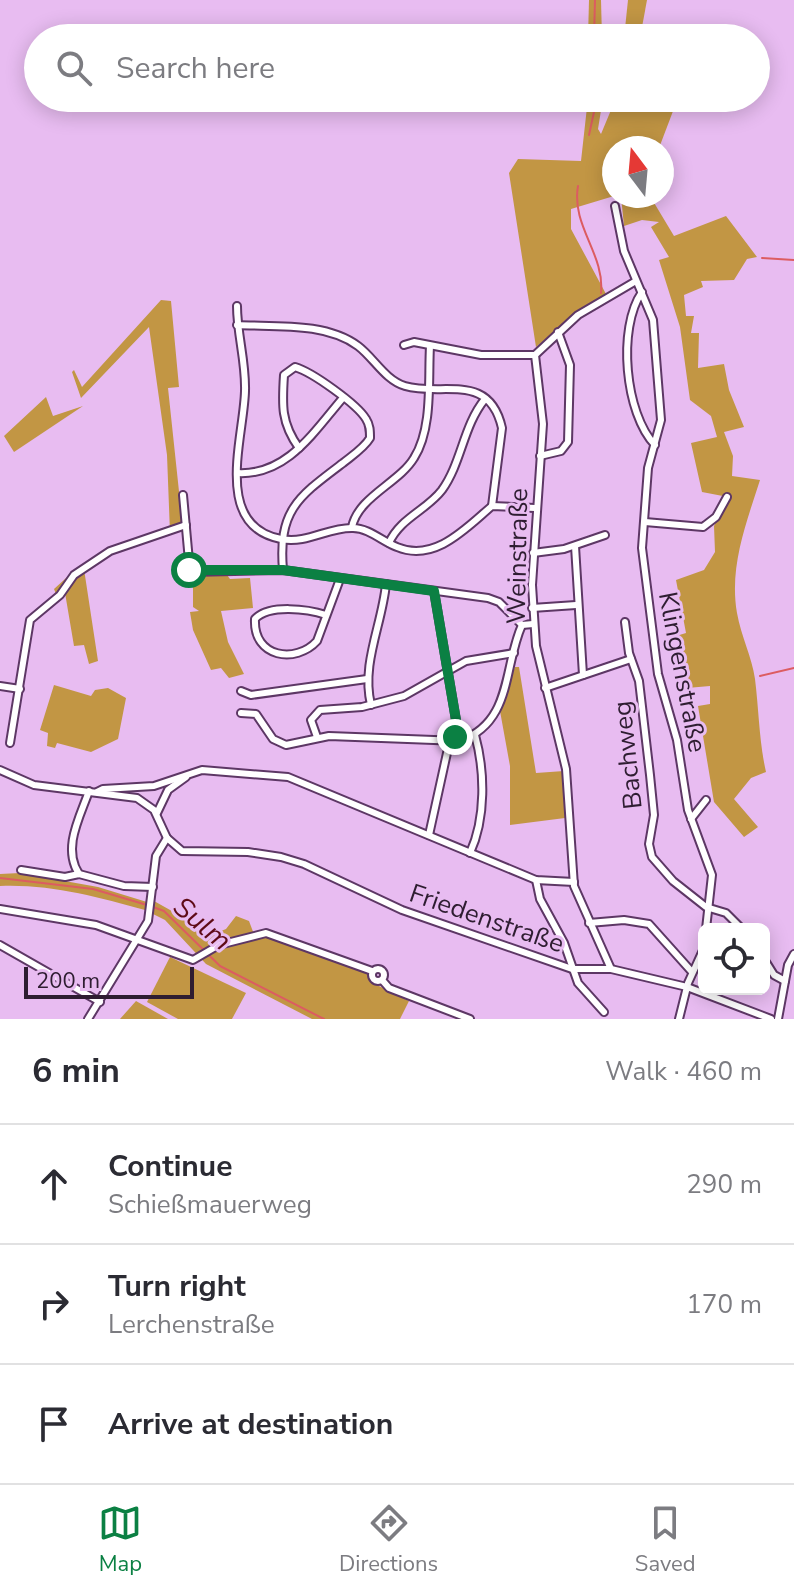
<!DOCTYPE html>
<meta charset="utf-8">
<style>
body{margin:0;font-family:"Nunito Sans",sans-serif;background:#f2f2f3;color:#2b2b33}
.controls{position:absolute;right:24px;bottom:24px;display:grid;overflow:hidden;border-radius:12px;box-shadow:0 4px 20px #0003}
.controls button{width:72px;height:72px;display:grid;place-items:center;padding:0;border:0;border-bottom:2px solid #e1e1e2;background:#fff;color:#2b2b33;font:40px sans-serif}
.compass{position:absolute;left:602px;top:136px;width:72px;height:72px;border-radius:50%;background:#fff;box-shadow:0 4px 20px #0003;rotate:344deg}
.scale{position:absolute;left:24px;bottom:20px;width:170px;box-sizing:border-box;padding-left:8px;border:4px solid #2e1d31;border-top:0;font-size:22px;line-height:28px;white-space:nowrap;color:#2e1d31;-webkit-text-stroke:6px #e8bcf1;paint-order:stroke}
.stop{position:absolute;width:24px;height:24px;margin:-18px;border:6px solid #0b8043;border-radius:50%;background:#fff}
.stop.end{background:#0b8043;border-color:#fff;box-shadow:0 2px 8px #0008}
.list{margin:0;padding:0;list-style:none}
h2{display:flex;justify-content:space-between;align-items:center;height:104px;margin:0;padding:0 32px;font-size:34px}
h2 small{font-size:26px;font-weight:400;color:#7c7c81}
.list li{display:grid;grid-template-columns:52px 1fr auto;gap:24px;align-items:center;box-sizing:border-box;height:120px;padding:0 32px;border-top:2px solid #e1e1e2}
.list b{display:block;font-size:30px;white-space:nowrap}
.list p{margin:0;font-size:26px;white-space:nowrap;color:#7c7c81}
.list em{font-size:26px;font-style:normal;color:#7c7c81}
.icon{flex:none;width:44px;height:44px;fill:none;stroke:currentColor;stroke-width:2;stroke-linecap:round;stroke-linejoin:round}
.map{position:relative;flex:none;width:794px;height:1019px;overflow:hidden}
.search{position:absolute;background:#fff;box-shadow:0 4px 20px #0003;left:24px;right:24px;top:24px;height:88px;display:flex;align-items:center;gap:20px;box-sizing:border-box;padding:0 28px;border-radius:44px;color:#7c7c81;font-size:30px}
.sheet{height:464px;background:#fff}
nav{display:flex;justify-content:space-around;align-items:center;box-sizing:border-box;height:112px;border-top:2px solid #e1e1e2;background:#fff;font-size:22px;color:#7c7c81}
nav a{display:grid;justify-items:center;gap:4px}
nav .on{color:#0b8043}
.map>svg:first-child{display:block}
.green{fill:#c29644}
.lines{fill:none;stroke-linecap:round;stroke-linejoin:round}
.stream{stroke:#dc5c61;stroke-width:2}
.minor-casing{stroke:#5d3765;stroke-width:10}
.minor{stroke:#fff;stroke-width:6}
.route{stroke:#0b8043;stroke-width:10}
.labels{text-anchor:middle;stroke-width:6;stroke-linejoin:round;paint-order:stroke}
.street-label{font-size:26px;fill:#2e1d31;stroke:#e8bcf1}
.water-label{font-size:28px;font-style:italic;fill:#5e0b16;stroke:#e8bcf1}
</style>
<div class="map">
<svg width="794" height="1019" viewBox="0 0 794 1019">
<rect width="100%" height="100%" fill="#e8bcf1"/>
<g class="green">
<path d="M 589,0 L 601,0 L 602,38 L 588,38 Z"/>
<path d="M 628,0 L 647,0 L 640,38 L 624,38 Z"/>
<path d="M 588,98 L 603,98 L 598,129 L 601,134 L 616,98 L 678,98 L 659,148 L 648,145 L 646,148 L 614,148 L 614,196 L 571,209 L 571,229 L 606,294 L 577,312 L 536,347 L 509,173 L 518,159 L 581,161 Z"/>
<path d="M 621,196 L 650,196 L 674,236 L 726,216 L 757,257 L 747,259 L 734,280 L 701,281 L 703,287 L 684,295 L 686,316 L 694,316 L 691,333 L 699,333 L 698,368 L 724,364 L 729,390 L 744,427 L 724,432 L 733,456 L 732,476 L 760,480 C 746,524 729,567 737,613 C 741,636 752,657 755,679 C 759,711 759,741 766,772 L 751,778 L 734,799 L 758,827 L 744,837 L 714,802 L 698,706 L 710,704 L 710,686 L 687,688 L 676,636 L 686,633 L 676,580 L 704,570 L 715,552 L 714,526 L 728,497 L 702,492 L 691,443 L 717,437 L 711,416 L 690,400 L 680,327 L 659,260 L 669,257 L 651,227 L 659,222 L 642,220 L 624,226 Z"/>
<path d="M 161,300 L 171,301 L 179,387 L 168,388 L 183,529 L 170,533 L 167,455 L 149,327 L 81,398 L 72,372 L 74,370 L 82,387 Z"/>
<path d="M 46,397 L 53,416 L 83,406 L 14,452 L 4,436 Z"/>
<path d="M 76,569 L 84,569 L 98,661 L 89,664 L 84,645 L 74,646 L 64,587 L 56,594 L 54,589 Z"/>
<path d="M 227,575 L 230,579 L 250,578 L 253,608 L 221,611 L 228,642 L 244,674 L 229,678 L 221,668 L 211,670 L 193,630 L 190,612 L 199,611 L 193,607 L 193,576 Z"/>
<path d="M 515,667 L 519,667 L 536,773 L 564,771 L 565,818 L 510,825 L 510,766 L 500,711 Z"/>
<path d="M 54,685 L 91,696 L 95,690 L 108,688 L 126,698 L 118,739 L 91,752 L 57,743 L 55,748 L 47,746 L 48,733 L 40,730 Z"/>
<path d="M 20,873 L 98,887 L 147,902 L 145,910 C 97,897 51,884 0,886 L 0,874 Z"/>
<path d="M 154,901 L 179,915 L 204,938 L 226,929 L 236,916 L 249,921 L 255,937 L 265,934 L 366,967 L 373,983 L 409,1001 L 400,1019 L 312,1019 L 206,964 L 165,920 L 151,913 Z"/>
<path d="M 170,957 L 246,993 L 232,1019 L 178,1019 L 147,1002 Z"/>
<path d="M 136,1001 L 168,1019 L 120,1019 Z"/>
</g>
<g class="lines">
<g class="stream">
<path d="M 594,38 L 595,0"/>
<path d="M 589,135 L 597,98"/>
<path d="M 578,186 C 571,226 605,254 601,293"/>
<path d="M 762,258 L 794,260"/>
<path d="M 760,676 L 794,668"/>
<path d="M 0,878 L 93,889 L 147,905"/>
<path d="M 153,907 L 164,911 L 220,966 L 324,1019"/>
</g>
<g class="minor-casing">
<g id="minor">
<path d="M 615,206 L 624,251 L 653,320 L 661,420 L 648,468 L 642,548 L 658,674 L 677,740 L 688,810 L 712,875 L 706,929"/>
<path d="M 642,292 C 617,328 625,414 655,445"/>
<path d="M 237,306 C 237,334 246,362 245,391 C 244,437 212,526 281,539 C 308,544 328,527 353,528 C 369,528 383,542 397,547 C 435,563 467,527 492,506 L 535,508"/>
<path d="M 237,325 C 275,327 326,322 358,346 C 374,358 385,380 405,386 C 442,397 489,371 502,428 L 492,506"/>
<path d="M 404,345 L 414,342 L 481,355 L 535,355"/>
<path d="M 535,355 L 543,424 L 532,585 L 536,646 L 566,769 L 574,886 L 611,969"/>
<path d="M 535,355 L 578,315 L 636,281"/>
<path d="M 540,456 L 561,451 L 568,442 L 570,365 L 558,332"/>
<path d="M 237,473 C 286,476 313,433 342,399"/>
<path d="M 183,495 L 190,572 L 283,570 L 488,598 L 499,602 L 522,625 L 533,624"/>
<path d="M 645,522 L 703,527 L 716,517 L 727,497"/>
<path d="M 352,527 C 358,497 399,483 414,458 C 433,428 428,380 430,346"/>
<path d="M 389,543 C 400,518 427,510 442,490 C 462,462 463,426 485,399"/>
<path d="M 575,546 L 583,675"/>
<path d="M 533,553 L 564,549 L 605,535"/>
<path d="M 283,570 C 278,510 298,497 343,463 C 353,455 364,448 370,438 C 370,431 370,425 366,419 C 357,404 312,372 295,367 L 284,375 C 282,405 281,423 299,448"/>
<path d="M 532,608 L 576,605"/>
<path d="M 326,615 C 308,609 269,604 255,619 C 253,658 296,664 317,641 L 340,579"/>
<path d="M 625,622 L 629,653 L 639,681 L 650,775 L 654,815 L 649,844 L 652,857 L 673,881 L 706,907 L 726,913 L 742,929"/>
<path d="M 0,686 L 20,689"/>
<path d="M 545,688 L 631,659"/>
<path d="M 241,691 L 251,695 L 367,679"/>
<path d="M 371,705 C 361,664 382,625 386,584"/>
<path d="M 241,713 L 256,714 L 273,739 L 286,745 L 329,736 L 460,741 C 513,722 503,667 522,625"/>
<path d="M 317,737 L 311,720 L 320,710 L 362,707 L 404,696 L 466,661 L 514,653"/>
<path d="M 10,743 L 30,620 L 60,595 L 74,575 L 110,551 L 186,525"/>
<path d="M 0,770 L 34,785 L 137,798 L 154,810 L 167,838 L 182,851 L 248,852 L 281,857 L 304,864 L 402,910 L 572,969 L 611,969 L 687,987 L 771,1019"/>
<path d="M 97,792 L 103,789 L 154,786 L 202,770 L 288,777 L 536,880 L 574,882"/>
<path d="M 157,813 L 168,790 L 186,777"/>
<path d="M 691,819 L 706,800"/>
<path d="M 429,835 L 447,753 L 457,726 L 434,591"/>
<path d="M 470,853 C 486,818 485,771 475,735"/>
<path d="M 21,870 L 65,877 L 79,874 L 124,886 L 153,887"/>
<path d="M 79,874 C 62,848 80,817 89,791"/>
<path d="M 536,880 L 540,899 L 564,943 L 578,983 L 604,1012"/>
<path d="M 0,909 L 96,925 L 193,960 L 219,945 L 266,933 L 372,971"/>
<path d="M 589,923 L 624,920 L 649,924 L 692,972"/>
<path d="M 0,945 L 100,1002"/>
<path d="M 764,959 L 774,975 L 785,981"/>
<circle cx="378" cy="975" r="6"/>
<path d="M 382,980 L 389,988 L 470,1019"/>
<path d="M 88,1019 L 148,921 L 156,856 L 167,838"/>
<path d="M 679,1019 L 688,983 L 704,948"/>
<path d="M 778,1019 L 788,965 L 794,954"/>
</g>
</g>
<use href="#minor" class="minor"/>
</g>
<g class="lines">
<path class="route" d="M 189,570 L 283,570 L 434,591 L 457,726 L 455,737"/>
</g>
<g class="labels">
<g class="street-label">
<text transform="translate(517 556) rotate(-89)" y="9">Weinstraße</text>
<text transform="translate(683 672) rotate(79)" y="9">Klingenstraße</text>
<text transform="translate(627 755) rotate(-96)" y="9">Bachweg</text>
<text transform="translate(487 918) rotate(19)" y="9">Friedenstraße</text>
</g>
<g class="water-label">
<text transform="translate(203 923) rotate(40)" y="10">Sulm</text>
</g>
</g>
</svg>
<div class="controls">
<button><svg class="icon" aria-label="locate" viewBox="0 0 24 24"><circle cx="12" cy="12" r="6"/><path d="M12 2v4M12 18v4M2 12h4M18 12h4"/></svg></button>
</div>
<svg class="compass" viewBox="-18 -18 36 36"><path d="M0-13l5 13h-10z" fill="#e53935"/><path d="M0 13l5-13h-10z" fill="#7c7c81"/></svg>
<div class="scale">200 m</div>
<div class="stop" style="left:189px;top:570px"></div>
<div class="stop end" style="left:455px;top:737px"></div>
<div class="search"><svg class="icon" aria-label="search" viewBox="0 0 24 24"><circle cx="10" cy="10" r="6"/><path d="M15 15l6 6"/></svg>Search here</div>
</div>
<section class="sheet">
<h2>6 min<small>Walk · 460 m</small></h2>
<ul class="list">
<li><svg class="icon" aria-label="ahead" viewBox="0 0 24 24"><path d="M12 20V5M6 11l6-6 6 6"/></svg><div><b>Continue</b><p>Schießmauerweg</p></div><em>290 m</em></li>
<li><svg class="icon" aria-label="right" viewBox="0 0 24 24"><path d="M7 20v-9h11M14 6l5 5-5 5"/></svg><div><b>Turn right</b><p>Lerchenstraße</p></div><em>170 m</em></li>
<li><svg class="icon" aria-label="arrive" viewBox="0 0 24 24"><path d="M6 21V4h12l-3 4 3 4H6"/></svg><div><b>Arrive at destination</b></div></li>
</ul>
</section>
<nav>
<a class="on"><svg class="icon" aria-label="map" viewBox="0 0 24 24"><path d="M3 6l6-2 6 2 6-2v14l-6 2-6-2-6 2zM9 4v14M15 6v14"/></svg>Map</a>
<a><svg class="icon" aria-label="directions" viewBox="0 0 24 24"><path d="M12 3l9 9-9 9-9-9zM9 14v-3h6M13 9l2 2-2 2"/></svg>Directions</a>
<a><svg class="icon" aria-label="saved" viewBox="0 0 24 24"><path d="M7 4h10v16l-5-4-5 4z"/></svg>Saved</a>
</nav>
